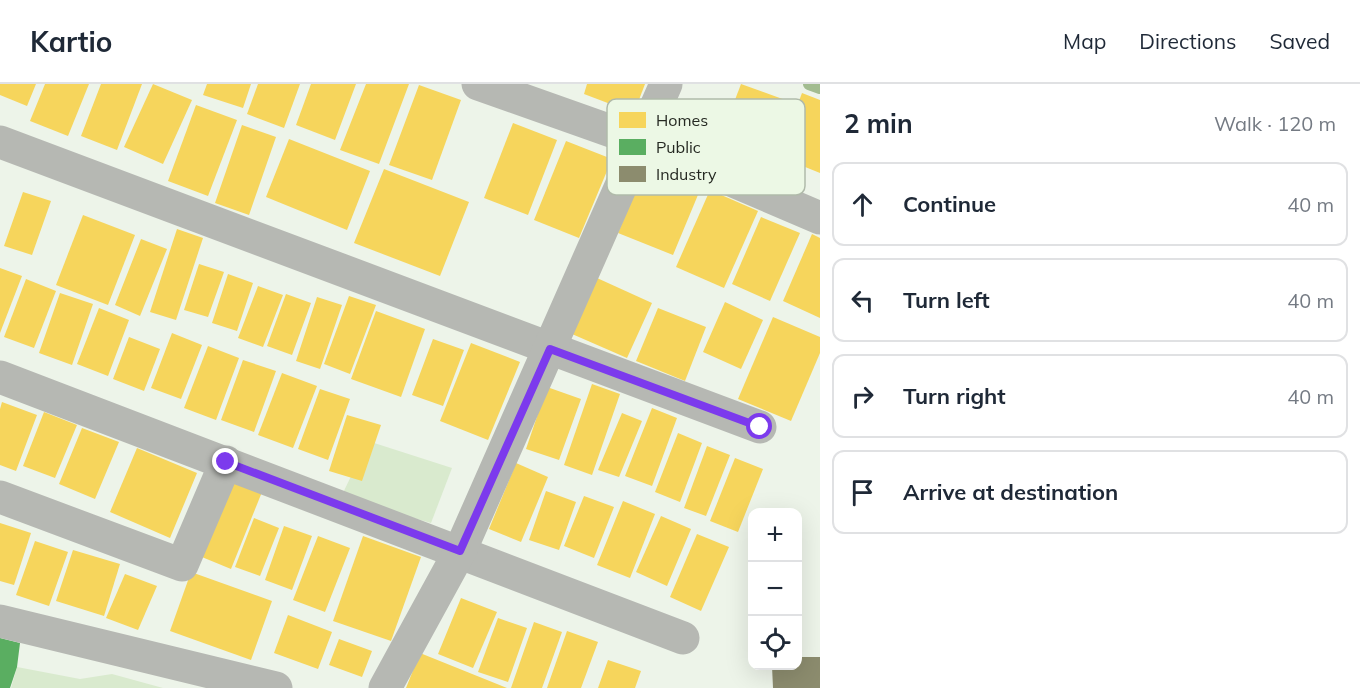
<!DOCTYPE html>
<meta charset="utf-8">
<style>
body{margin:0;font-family:Mulish,sans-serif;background:#f6f6f7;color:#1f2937}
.controls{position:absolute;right:18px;bottom:18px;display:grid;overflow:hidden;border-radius:12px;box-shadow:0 6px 24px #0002}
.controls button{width:54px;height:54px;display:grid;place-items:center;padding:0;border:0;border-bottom:2px solid #e0e1e3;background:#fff;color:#1f2937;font:30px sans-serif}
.stop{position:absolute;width:18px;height:18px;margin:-14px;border:4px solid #7c3aed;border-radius:50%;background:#fff}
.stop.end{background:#7c3aed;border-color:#fff;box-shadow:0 2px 6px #0008}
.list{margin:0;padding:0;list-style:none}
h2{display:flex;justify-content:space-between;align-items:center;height:78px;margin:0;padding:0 24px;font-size:26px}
h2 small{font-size:20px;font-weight:400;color:#747a83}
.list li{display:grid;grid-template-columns:39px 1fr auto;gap:18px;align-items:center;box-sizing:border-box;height:84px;margin:0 12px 12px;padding:0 12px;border:2px solid #e0e1e3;border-radius:12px}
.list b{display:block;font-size:22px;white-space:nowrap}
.list em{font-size:20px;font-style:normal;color:#747a83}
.icon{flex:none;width:33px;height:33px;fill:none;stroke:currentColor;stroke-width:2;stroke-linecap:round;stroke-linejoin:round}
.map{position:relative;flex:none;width:820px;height:604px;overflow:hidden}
header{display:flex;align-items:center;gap:36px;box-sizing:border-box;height:84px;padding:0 30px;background:#fff;border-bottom:2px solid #e0e1e3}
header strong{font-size:28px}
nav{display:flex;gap:33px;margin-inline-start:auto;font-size:21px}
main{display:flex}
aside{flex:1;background:#fff}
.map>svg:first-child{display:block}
.green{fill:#d9eace}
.homes{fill:#f6d55c}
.public{fill:#5aae61}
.industry{fill:#8c8c6e}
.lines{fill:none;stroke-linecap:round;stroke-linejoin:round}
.stream{stroke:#a2bc90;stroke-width:12}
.minor{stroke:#b6b8b3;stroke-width:33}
.route{stroke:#7c3aed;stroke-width:8}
.key{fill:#ecf8e5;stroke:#b0baaa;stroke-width:1.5}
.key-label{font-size:16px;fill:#252922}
</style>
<header>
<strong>Kartio</strong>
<nav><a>Map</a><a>Directions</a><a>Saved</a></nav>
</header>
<main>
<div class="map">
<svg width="820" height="604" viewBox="0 0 820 604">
<rect width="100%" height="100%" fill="#edf4e9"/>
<g class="green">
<path d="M 368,357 L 452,384 L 431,439 L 341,413 Z"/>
<path d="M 17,583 L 80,595 L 112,590 L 163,604 L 11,604 Z"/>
</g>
<g class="homes">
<path d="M 0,0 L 36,0 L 27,22 L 0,11 Z"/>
<path d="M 45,0 L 89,0 L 68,52 L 30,37 Z"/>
<path d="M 101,0 L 142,0 L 117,66 L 81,52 Z"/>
<path d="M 153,0 L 192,16 L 163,80 L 124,63 Z"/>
<path d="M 207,0 L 251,0 L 243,24 L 203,11 Z"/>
<path d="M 258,0 L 300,0 L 284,44 L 247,30 Z"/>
<path d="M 311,0 L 356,0 L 335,56 L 296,41 Z"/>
<path d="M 366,0 L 409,0 L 379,80 L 340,66 Z"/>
<path d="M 587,0 L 645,0 L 634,29 L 584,10 Z"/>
<path d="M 741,0 L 788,17 L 766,76 L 719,58 Z"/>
<path d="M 419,1 L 461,16 L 432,96 L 389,81 Z"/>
<path d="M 802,9 L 820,16 L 820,89 L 778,72 Z"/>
<path d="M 196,21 L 237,36 L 208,112 L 168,97 Z"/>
<path d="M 513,39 L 557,56 L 528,131 L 484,114 Z"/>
<path d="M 242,41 L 276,53 L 249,131 L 215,119 Z"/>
<path d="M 289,55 L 370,87 L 347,146 L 266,113 Z"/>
<path d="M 566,57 L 612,75 L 579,154 L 534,136 Z"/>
<path d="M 645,84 L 700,106 L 673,171 L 618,149 Z"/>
<path d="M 384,85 L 469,118 L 440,192 L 354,159 Z"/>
<path d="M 710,106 L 758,127 L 724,204 L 676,183 Z"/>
<path d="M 23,108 L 51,117 L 32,171 L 4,162 Z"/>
<path d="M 83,131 L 135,151 L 108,221 L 56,201 Z"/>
<path d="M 761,133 L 800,149 L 770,217 L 732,200 Z"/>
<path d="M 177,145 L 203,154 L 176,236 L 150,228 Z"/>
<path d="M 812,150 L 820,154 L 820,234 L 783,217 Z"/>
<path d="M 141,155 L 167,165 L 140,232 L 115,221 Z"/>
<path d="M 199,180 L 224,188 L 208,233 L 184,226 Z"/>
<path d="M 0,184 L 22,192 L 0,249 Z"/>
<path d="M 228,190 L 253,199 L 237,247 L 212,239 Z"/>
<path d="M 597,194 L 652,219 L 627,274 L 572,250 Z"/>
<path d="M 26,195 L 56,207 L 34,264 L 4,253 Z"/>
<path d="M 258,202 L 283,211 L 263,263 L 238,254 Z"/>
<path d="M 60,209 L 93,220 L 72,281 L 39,269 Z"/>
<path d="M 286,210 L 311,219 L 292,271 L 267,262 Z"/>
<path d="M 349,212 L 376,221 L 350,290 L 324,280 Z"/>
<path d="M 317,213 L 342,221 L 320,285 L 296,277 Z"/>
<path d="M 725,218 L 763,236 L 741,285 L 703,268 Z"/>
<path d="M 99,224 L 129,236 L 108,292 L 77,280 Z"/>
<path d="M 658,224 L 706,243 L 685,297 L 636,277 Z"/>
<path d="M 376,227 L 425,245 L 401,313 L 351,295 Z"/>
<path d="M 773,233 L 820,253 L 820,269 L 791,337 L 738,315 Z"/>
<path d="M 172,249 L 202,261 L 181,315 L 151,304 Z"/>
<path d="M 129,253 L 160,265 L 144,307 L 113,295 Z"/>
<path d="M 433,255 L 464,266 L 443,322 L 412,311 Z"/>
<path d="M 471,259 L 520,278 L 488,356 L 440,337 Z"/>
<path d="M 208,262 L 239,274 L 216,336 L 184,324 Z"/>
<path d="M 243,276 L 276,287 L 254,348 L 221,336 Z"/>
<path d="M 282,289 L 317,302 L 293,364 L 258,351 Z"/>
<path d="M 592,300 L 620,310 L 592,391 L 564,381 Z"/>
<path d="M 547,303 L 581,315 L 559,376 L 526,365 Z"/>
<path d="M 320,305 L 350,315 L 328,376 L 298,365 Z"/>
<path d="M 2,318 L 37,331 L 16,387 L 0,381 L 0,325 Z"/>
<path d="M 652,324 L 677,334 L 652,402 L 625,392 Z"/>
<path d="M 44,328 L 77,341 L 55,394 L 23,382 Z"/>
<path d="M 622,329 L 642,337 L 619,393 L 598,386 Z"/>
<path d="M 347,331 L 381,341 L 362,397 L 329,387 Z"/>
<path d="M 82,344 L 119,358 L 95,415 L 59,400 Z"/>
<path d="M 678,349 L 702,359 L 680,418 L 655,408 Z"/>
<path d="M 707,362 L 730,371 L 706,432 L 684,424 Z"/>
<path d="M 137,364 L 197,389 L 170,454 L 110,428 Z"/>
<path d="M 735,374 L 763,385 L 738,448 L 710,437 Z"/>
<path d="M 516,379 L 548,393 L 521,458 L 489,445 Z"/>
<path d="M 229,394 L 262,408 L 231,485 L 197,471 Z"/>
<path d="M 546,407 L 576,418 L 559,466 L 529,456 Z"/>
<path d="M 584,412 L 614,423 L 594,474 L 564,462 Z"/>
<path d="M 623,417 L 655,430 L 630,494 L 597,481 Z"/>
<path d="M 661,432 L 691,445 L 667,502 L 636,488 Z"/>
<path d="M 254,434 L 279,444 L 260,492 L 235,483 Z"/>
<path d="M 0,439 L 31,449 L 14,501 L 0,497 Z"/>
<path d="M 284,442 L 312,452 L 292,506 L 265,496 Z"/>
<path d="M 697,450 L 729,463 L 701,527 L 670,513 Z"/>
<path d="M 318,452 L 350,464 L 325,528 L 293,516 Z"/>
<path d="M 363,452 L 421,473 L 391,557 L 333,537 Z"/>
<path d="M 35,457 L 68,468 L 49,522 L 16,511 Z"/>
<path d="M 73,466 L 120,480 L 104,532 L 56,517 Z"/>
<path d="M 191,488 L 272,517 L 251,576 L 170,547 Z"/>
<path d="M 125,490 L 157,502 L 138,546 L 106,534 Z"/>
<path d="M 461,514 L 497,528 L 473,584 L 438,570 Z"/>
<path d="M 288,531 L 332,548 L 318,585 L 274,569 Z"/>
<path d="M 498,534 L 527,544 L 508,598 L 478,588 Z"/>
<path d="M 534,538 L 562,548 L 542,604 L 511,604 Z"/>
<path d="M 567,547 L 598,558 L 581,604 L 547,604 Z"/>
<path d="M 339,555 L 372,567 L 362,593 L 329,581 Z"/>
<path d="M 420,569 L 507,604 L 406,604 Z"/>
<path d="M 608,576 L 641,587 L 635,604 L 598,604 Z"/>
</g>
<path class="public" d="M 0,554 L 20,559 L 17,583 L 10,604 L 0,604 Z"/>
<path class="industry" d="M 798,573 L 820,573 L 820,604 L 773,604 L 772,582 L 798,582 Z"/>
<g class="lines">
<path class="stream" d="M 809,0 L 820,4"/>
<g class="minor">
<path d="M 478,0 L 642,58 L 820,134"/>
<path d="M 0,58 L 760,343"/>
<path d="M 0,293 L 683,554"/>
<path d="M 0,413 L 182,481 L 226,378"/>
<path d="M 0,537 L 276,604"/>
<path d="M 385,604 L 460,467 L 666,0"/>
</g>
</g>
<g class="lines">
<path class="route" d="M 226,378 L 460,467 L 550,265 L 760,343"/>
</g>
<rect x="607" y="15" width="198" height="96" rx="9" class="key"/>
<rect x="619" y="28" width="27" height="16" fill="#f6d55c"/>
<rect x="619" y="55" width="27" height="16" fill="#5aae61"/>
<rect x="619" y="82" width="27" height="16" fill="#8c8c6e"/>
<g class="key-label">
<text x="656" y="42">Homes</text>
<text x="656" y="69">Public</text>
<text x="656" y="96">Industry</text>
</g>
</svg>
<div class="controls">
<button>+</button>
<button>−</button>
<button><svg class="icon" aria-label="locate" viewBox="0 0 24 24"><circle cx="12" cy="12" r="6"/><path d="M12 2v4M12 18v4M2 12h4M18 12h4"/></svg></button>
</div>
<div class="stop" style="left:760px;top:343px"></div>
<div class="stop end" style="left:226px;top:378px"></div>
</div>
<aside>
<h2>2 min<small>Walk · 120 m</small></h2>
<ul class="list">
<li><svg class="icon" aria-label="ahead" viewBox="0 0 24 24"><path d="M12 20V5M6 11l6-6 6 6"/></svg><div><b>Continue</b></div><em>40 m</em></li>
<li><svg class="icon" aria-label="left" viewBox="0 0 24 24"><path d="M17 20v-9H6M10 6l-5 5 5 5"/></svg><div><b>Turn left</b></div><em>40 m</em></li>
<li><svg class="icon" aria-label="right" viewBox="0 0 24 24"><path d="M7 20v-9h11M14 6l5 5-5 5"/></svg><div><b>Turn right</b></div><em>40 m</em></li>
<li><svg class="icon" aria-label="arrive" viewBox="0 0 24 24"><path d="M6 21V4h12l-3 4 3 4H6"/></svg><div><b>Arrive at destination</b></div></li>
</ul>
</aside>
</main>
